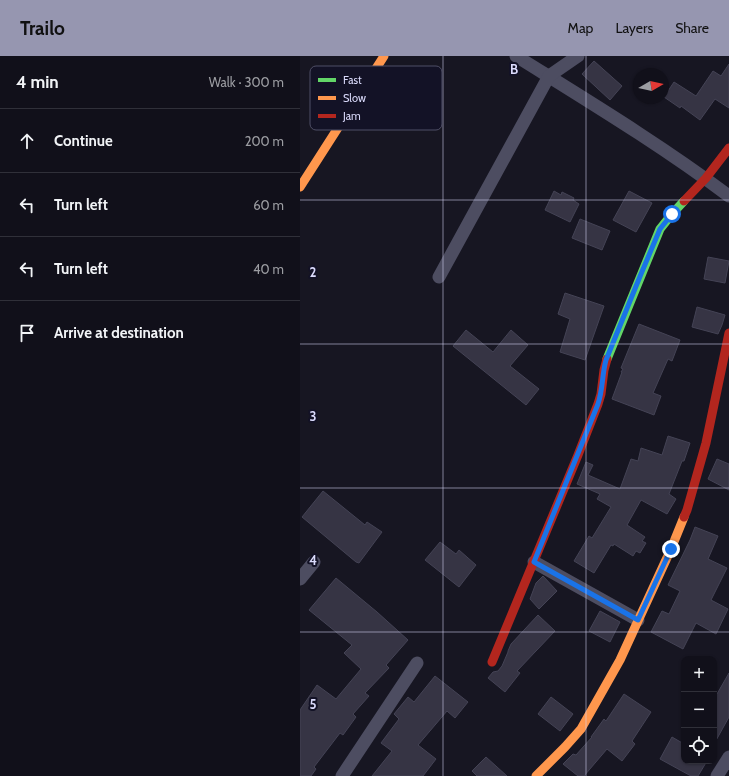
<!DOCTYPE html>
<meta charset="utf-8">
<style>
body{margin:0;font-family:Cabin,sans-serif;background:#1e1e27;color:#f1f3f6}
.controls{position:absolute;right:12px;bottom:12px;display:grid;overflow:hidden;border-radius:8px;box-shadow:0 1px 3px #0004}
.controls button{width:36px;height:36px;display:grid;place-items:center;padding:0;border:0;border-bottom:1px solid #303039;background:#11101a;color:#f1f3f6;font:20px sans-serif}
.compass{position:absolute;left:333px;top:12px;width:36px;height:36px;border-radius:50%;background:#11101a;box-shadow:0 1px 3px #0004;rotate:81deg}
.stop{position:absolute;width:12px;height:12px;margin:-9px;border:3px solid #1a73e8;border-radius:50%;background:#fff}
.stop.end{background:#1a73e8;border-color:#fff;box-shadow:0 1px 4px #0008}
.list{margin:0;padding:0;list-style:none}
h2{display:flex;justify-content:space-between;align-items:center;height:52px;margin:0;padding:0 16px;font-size:17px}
h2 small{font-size:13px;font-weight:400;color:#9c9da2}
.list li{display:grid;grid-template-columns:26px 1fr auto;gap:12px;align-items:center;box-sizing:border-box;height:64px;padding:0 16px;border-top:1px solid #303039}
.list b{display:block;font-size:15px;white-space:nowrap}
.list em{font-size:13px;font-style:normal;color:#9c9da2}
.icon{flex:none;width:22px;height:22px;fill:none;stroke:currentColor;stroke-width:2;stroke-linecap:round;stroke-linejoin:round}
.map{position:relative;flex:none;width:429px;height:720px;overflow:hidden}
header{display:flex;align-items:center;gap:24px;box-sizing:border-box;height:56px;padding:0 20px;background:#9696b0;color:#111}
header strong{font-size:19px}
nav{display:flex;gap:22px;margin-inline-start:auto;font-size:14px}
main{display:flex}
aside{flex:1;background:#11101a}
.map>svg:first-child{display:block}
.building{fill:#363444;stroke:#444355}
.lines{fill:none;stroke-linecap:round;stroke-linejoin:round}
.street{stroke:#4d4d61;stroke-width:13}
.fast{stroke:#63d668;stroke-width:9}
.slow{stroke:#ff974d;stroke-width:9}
.jam{stroke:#b3261e;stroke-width:9}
.route{stroke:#1a73e8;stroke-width:5}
.grid{fill:none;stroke:#dbdbfc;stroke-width:1;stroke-opacity:0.55}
.key{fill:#131226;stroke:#4f4e66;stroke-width:1}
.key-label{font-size:11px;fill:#dbdbfc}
.grid-label{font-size:13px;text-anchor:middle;font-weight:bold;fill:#dbdbfc;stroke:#131226;stroke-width:4;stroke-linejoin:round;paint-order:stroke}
</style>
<header>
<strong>Trailo</strong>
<nav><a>Map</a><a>Layers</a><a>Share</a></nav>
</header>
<main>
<aside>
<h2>4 min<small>Walk · 300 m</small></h2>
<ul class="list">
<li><svg class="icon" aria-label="ahead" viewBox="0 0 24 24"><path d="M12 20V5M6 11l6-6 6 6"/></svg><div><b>Continue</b></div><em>200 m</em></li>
<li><svg class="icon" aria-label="left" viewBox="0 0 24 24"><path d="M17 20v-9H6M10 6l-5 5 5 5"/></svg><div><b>Turn left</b></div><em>60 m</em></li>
<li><svg class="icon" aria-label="left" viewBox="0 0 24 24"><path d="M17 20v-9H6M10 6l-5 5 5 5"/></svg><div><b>Turn left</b></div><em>40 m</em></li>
<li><svg class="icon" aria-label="arrive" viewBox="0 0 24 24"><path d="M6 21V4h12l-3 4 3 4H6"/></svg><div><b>Arrive at destination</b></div></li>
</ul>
</aside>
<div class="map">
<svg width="429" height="720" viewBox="0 0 429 720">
<rect width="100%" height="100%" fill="#171622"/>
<g class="building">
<path d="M 294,5 L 322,30 L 310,44 L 282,18 Z"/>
<path d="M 429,8 L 429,52 L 415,43 L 400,64 L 381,50 L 380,52 L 364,41 L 374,26 L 396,40 L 413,15 L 421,20 Z"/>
<path d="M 254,135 L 261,139 L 262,136 L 274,142 L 273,144 L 279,148 L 270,166 L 245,154 Z"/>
<path d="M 329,135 L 352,147 L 336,176 L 313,164 Z"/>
<path d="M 280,163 L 310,175 L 302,194 L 272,182 Z"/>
<path d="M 408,201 L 429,205 L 425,227 L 404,223 Z"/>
<path d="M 265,237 L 304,250 L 285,304 L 260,296 L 270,263 L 258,258 Z"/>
<path d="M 397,251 L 425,259 L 422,269 L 418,278 L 392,271 Z"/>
<path d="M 339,268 L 380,284 L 372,305 L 368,303 L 353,337 L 361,340 L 354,359 L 312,343 L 322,316 L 321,316 L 323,313 L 321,312 Z"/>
<path d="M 166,274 L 193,296 L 211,274 L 228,289 L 210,310 L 239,333 L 226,349 L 153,290 Z"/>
<path d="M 368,380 L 390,387 L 384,405 L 382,405 L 369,438 L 376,443 L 367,458 L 341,444 L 327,469 L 345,481 L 342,485 L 346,487 L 340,497 L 336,495 L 333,500 L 314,488 L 313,490 L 311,489 L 294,517 L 274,505 L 289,480 L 292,482 L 311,451 L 297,443 L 300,438 L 277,428 L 286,406 L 293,409 L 288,419 L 320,433 L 331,403 L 338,405 L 341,392 L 362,399 Z"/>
<path d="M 417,403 L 429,408 L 429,434 L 408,423 Z"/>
<path d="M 23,435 L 65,469 L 67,466 L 82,476 L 59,507 L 56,506 L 2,461 Z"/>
<path d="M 395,471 L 418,480 L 408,503 L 427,512 L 411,544 L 428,553 L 416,578 L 396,567 L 383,593 L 351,576 L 362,555 L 369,558 L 380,535 L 368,529 L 390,484 Z"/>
<path d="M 140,486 L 156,498 L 159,494 L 176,509 L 159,531 L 125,504 Z"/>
<path d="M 243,520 L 257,535 L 239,553 L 230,543 L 236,527 Z"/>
<path d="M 36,522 L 77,556 L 108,584 L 86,609 L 89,612 L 65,637 L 69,640 L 53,658 L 56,661 L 43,679 L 40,677 L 14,711 L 16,713 L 11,720 L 0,720 L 0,654 L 17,629 L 36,643 L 61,613 L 44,597 L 52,589 L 9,554 Z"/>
<path d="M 300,555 L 320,566 L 310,586 L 289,575 Z"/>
<path d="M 238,559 L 255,575 L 217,615 L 220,617 L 205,636 L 188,622 L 193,616 L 198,615 L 202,610 L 208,596 L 208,595 L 211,588 Z"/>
<path d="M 429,617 L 429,661 L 414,688 L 414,636 L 417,638 Z"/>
<path d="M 135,620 L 168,646 L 155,662 L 147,655 L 118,689 L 136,703 L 123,720 L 72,720 L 92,695 L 81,687 L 99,663 L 94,658 L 108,641 L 114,646 Z"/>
<path d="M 324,638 L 351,656 L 332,685 L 335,688 L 322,705 L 307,693 L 284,720 L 278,720 L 263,708 L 273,698 L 276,699 L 292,681 L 291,681 L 304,663 L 306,665 Z"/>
<path d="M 251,641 L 273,658 L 260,675 L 238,658 Z"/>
<path d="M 372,681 L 384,688 L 384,705 L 407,705 L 398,720 L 391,720 L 360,703 Z"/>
<path d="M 186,701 L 207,720 L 177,720 L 172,715 Z"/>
</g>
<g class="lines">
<g class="street">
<path d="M 216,0 C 288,45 361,89 429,140"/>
<path d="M 139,221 L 249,20 L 278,0"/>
<path d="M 234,506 L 338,564"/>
<path d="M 0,523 L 14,506"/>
<path d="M 42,720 L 117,607"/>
<path d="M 417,720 L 429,701"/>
</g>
<path class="fast" d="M 307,303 L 360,173 L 372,158 L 384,145"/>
<g class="slow">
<path d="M 0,131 L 84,0"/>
<path d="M 236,720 L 265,691 L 281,673 L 320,604 L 371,493 L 384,461"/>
</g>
<g class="jam">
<path d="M 384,145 L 406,122 L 429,92"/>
<path d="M 384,461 L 387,454 L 406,387 L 429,277"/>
<path d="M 192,606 L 278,399 L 298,348 L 301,338 L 304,314 L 307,303"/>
</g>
</g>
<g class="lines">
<path class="route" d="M 371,493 L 338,564 L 234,506 L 298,348 C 303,333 302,318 306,304 L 341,218 L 360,173 L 372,158"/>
</g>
<path class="grid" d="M 143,0 L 143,720M 286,0 L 286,720M 0,144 L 429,144M 0,288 L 429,288M 0,432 L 429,432M 0,576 L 429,576"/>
<rect x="10" y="10" width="132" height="64" rx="6" class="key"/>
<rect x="18" y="22" width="18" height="4" fill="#63d668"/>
<rect x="18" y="40" width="18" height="4" fill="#ff974d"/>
<rect x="18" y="58" width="18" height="4" fill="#b3261e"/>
<g class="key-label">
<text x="43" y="28">Fast</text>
<text x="43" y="46">Slow</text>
<text x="43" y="64">Jam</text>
</g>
<g class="grid-label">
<text x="214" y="18">B</text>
<text x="13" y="221">2</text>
<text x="13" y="365">3</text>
<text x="13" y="509">4</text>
<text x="13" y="653">5</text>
</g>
</svg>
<div class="controls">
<button>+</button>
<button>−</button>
<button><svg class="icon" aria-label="locate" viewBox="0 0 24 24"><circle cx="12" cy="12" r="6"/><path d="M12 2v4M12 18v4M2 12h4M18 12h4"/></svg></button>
</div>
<svg class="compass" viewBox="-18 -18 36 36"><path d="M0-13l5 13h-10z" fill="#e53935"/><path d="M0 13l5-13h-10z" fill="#9c9da2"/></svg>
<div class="stop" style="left:372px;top:158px"></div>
<div class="stop end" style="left:371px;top:493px"></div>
</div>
</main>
